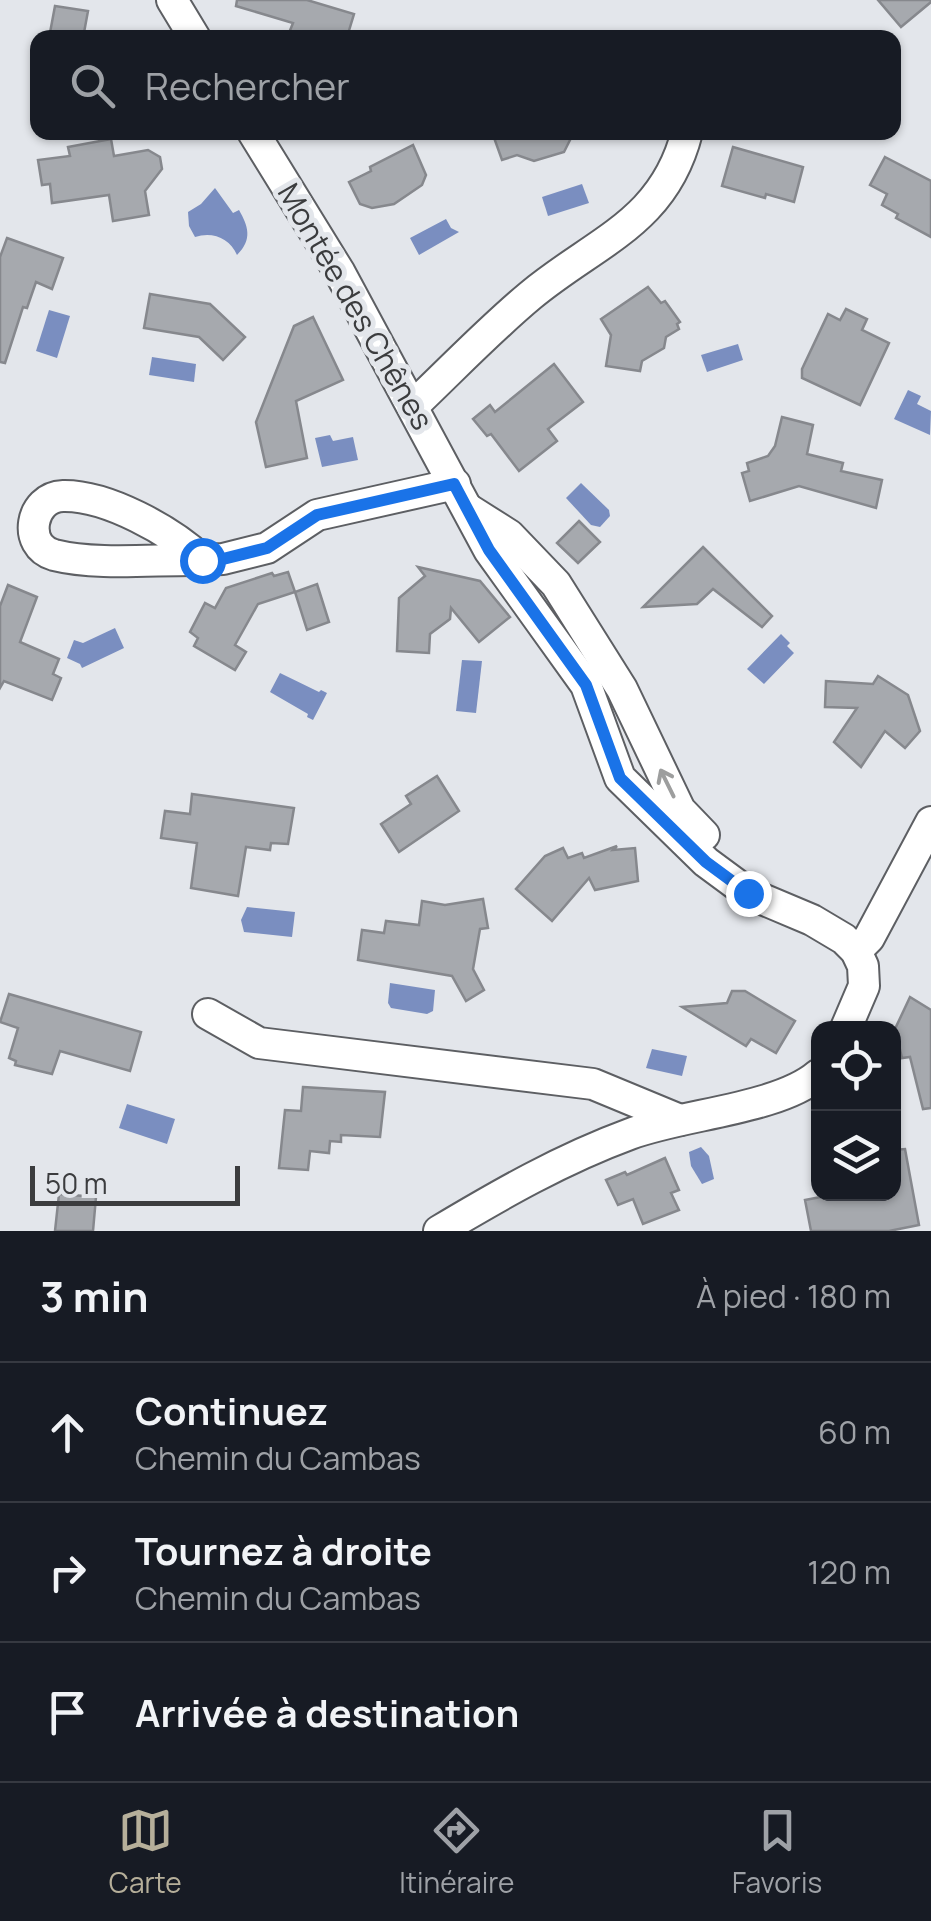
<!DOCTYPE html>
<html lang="fr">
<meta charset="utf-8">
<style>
body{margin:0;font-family:Manrope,sans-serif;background:#20242c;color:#f1f3f6}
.controls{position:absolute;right:30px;bottom:30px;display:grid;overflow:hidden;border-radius:20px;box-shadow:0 2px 8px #0004}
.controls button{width:90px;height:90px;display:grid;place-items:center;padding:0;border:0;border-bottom:2px solid #363941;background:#171b24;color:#f1f3f6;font:50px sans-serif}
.scale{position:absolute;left:30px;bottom:25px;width:210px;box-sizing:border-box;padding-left:10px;border:5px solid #3b3c3e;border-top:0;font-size:28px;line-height:35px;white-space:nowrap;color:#3b3c3e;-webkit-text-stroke:8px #e3e6eb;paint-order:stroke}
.stop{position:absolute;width:30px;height:30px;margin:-22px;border:8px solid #1a73e8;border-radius:50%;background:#fff}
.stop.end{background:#1a73e8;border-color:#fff;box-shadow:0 2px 10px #0008}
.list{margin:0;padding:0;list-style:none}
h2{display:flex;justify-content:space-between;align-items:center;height:130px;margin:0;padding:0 40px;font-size:42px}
h2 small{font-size:32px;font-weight:400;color:#9ea1a6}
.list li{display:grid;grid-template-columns:65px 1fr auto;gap:30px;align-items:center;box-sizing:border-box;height:140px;padding:0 40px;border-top:2px solid #363941}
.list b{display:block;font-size:38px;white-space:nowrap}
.list p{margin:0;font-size:32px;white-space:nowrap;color:#9ea1a6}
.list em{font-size:32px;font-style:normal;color:#9ea1a6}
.icon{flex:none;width:55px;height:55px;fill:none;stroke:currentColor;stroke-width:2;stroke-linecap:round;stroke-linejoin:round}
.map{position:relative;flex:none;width:931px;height:1231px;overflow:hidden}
.search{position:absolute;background:#171b24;box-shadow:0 2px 8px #0004;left:30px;right:30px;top:30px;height:110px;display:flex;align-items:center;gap:25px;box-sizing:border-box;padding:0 35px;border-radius:20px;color:#9ea1a6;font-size:38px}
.sheet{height:550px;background:#171b24}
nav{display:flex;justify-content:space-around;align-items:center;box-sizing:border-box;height:140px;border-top:2px solid #363941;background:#171b24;font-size:28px;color:#9ea1a6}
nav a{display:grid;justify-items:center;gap:5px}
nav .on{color:#b6af9a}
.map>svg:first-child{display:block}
.water{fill:#7a8ec0}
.building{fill:#a6a9ae;stroke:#86888d;stroke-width:2.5}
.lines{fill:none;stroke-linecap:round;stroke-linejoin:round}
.street-casing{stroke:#5d5f63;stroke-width:34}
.street{stroke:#fff;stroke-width:30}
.oneway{stroke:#9d9e9e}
.route{stroke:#1a73e8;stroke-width:12}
.labels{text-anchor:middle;stroke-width:10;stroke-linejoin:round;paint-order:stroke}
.street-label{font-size:30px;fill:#3b3c3e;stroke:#e3e6eb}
</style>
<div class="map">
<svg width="931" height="1231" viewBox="0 0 931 1231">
<rect width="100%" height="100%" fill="#e3e6eb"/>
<g class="water">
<path d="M 582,184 L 589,203 L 548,216 L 542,197 Z"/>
<path d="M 215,188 L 233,213 L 239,210 C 248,226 253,239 237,255 C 230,238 212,231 195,237 L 189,226 L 188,212 L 201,204 Z"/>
<path d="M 446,219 L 451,228 L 459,232 L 419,255 L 410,238 Z"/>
<path d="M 49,310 L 70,316 L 57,358 L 36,351 Z"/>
<path d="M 738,344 L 743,360 L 707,372 L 701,355 Z"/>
<path d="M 152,357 L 196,364 L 194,382 L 149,375 Z"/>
<path d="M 908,390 L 921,396 L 917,404 L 931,411 L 930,435 L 894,419 Z"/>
<path d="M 330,435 L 333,441 L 353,437 L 358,460 L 322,467 L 315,438 Z"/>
<path d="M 581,483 L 609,510 L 610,516 L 600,527 L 591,525 L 566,498 Z"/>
<path d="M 115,628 L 124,648 L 82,668 L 80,664 L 67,658 L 74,640 L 83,643 Z"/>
<path d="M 781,634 L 790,643 L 787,646 L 794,653 L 764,684 L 747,669 Z"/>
<path d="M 462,660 L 482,661 L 476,713 L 456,711 Z"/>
<path d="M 280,673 L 319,692 L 321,690 L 327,693 L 313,720 L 307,717 L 308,714 L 270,692 Z"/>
<path d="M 247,907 L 295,912 L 292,937 L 244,932 L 241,920 Z"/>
<path d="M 390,983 L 435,990 L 433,1011 L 427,1014 L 391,1008 L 388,1003 Z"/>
<path d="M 652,1049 L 687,1056 L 682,1076 L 646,1068 Z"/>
<path d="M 127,1104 L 175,1119 L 167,1144 L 119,1128 Z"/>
<path d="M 701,1147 L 709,1156 L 714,1179 L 702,1184 L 691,1166 L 689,1152 Z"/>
</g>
<g class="building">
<path d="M 237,0 L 307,0 L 354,14 L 347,37 L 287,38 L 293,23 L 236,6 Z"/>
<path d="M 878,0 L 931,0 L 931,2 L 901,27 Z"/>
<path d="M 55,6 L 88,11 L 83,38 L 49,38 Z"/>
<path d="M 492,132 L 574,132 L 564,152 L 534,161 L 517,155 L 502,160 Z"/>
<path d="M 111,139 L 114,156 L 148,150 L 160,157 L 162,169 L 145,191 L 149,215 L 113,221 L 109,195 L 52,203 L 50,184 L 42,185 L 38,160 L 70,156 L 68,147 Z"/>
<path d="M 413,145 L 426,175 L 422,185 L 394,204 L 372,208 L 360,204 L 349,182 L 371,171 L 370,167 Z"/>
<path d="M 733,147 L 803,167 L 794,202 L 766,194 L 765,198 L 722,186 Z"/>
<path d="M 885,157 L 931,181 L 931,237 L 896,218 L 898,214 L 882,205 L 887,194 L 870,185 Z"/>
<path d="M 7,238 L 63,258 L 52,289 L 36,282 L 27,308 L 23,307 L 5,363 L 0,362 L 0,257 Z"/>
<path d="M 648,287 L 661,303 L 665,301 L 680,322 L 677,324 L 679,329 L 666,337 L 664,348 L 642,361 L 640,371 L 606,366 L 611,335 L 601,319 Z"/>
<path d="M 150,294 L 210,304 L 245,337 L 223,360 L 199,337 L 144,328 Z"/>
<path d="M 846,309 L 867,319 L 862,330 L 889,343 L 860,405 L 802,378 L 802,369 L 828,314 L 840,320 Z"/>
<path d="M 313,317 L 343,380 L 296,401 L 307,458 L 266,467 L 256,422 L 294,326 Z"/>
<path d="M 554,364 L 583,402 L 548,429 L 557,441 L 519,471 L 491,434 L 487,436 L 473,419 L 490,405 L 495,412 Z"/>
<path d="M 782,417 L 813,425 L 807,454 L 843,463 L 841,471 L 882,480 L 876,508 L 799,486 L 750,501 L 742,473 L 749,471 L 747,463 L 768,456 L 775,446 Z"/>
<path d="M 579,521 L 600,542 L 578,563 L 557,543 Z"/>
<path d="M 703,547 L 772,616 L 762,627 L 713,589 L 697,604 L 643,607 Z"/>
<path d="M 418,567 L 480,581 L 510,617 L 479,642 L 451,608 L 450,619 L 430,634 L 429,653 L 397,651 L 399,598 L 425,576 Z"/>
<path d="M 288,572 L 295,592 L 258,604 L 235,645 L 246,652 L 235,670 L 194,646 L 198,638 L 190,632 L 205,603 L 215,608 L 226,588 L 272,573 L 274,576 Z"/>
<path d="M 317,584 L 329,622 L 307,630 L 295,592 Z"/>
<path d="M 8,585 L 37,597 L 20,642 L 59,659 L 53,674 L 61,678 L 52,700 L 4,681 L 0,688 L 0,606 Z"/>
<path d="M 878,676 L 908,695 L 920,731 L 905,748 L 885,731 L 861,767 L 834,742 L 857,708 L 825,707 L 826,681 L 873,684 Z"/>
<path d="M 437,776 L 459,811 L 399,852 L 381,824 L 411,804 L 406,796 Z"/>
<path d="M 192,794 L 294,808 L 288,844 L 271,843 L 270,850 L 246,847 L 238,896 L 191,888 L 197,843 L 161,838 L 165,811 L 190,814 Z"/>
<path d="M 617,846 L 613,850 L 635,848 L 638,881 L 595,890 L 589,878 L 552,921 L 516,889 L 545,856 L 563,848 L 568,858 L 582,853 L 584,858 Z"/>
<path d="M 483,899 L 488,928 L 480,929 L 473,969 L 484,990 L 466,1001 L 452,976 L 358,960 L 362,930 L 384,933 L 386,921 L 419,925 L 422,901 L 445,905 Z"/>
<path d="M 732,991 L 745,991 L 795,1021 L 776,1053 L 751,1039 L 746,1046 L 682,1007 L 727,1003 Z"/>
<path d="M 9,994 L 141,1032 L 130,1071 L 60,1051 L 52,1074 L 15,1065 L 16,1061 L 9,1058 L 18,1028 L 0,1022 Z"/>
<path d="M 910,997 L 931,1010 L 931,1108 L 923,1109 L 910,1057 L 902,1058 L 895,1029 Z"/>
<path d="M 303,1087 L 385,1092 L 380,1137 L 341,1135 L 341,1142 L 330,1141 L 329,1153 L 310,1151 L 308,1170 L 279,1168 L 285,1110 L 301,1111 Z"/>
<path d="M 905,1149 L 919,1225 L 889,1231 L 811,1231 L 805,1200 L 836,1194 L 894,1194 L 894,1150 Z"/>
<path d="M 665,1158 L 679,1190 L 671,1193 L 679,1210 L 643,1224 L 633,1199 L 618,1205 L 606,1180 L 625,1172 L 627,1175 Z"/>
<path d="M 59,1194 L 96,1197 L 93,1231 L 55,1231 Z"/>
</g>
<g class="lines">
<g class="street-casing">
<g id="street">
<path d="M 172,0 L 195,38"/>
<path d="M 253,132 L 340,273 L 489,550 L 586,685 L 620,778 L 706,862 L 748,893 L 812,920 L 844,939 L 856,951 L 863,966 L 864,986 L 846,1028"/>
<path d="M 413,406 C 452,369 490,329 531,295 C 596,241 664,223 687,132"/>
<path d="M 468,509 L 509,535 L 556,584 L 622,689 L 680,810 L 704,835"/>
<path d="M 202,560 C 156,559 98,566 54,555 C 22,546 30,497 63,496 C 107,495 171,531 202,560 L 223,559 L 267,548 L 317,515 L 455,484"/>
<path d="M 856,951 L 869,938 L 931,822"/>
<path d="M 208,1014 L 259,1043 L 593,1084 L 680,1120"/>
<path d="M 439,1231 C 501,1194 562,1159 630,1134 C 683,1114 778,1109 818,1075"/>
</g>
</g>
<use href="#street" class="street"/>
</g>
<defs><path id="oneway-shaft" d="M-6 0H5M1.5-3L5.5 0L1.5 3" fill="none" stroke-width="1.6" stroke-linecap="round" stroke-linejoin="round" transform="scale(2.5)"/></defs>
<use class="oneway" href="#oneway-shaft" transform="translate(667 783) rotate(-116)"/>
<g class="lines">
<path class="route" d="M 202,560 L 223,559 L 267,548 L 317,515 L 454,484 L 489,550 L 586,685 L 620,778 L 706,862 L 748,893"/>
</g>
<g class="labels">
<g class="street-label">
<text transform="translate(355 307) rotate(60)" y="10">Montée des Chênes</text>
</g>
</g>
</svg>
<div class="controls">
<button><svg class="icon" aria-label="locate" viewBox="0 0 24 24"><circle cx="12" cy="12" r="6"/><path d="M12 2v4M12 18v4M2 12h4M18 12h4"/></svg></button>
<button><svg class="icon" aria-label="layers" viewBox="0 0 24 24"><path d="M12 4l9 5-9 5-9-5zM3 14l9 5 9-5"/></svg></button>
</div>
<div class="scale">50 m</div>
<div class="stop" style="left:202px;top:560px"></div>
<div class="stop end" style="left:748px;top:893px"></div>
<div class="search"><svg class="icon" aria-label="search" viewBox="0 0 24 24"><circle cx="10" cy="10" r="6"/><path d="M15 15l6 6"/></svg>Rechercher</div>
</div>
<section class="sheet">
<h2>3 min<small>À pied · 180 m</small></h2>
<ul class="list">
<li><svg class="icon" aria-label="ahead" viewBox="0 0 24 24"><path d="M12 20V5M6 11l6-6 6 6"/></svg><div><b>Continuez</b><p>Chemin du Cambas</p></div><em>60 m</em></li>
<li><svg class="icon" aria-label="right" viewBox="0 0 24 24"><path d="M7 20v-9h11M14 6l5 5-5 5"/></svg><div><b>Tournez à droite</b><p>Chemin du Cambas</p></div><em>120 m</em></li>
<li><svg class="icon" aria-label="arrive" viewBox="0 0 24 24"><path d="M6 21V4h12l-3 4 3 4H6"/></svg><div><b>Arrivée à destination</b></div></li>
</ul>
</section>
<nav>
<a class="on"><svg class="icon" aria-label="map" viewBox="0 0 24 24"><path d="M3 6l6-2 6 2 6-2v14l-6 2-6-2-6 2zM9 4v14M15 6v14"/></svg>Carte</a>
<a><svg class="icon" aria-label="directions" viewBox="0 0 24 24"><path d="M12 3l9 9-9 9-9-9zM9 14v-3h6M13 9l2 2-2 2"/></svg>Itinéraire</a>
<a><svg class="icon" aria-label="saved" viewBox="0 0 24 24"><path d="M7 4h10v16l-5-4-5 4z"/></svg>Favoris</a>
</nav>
